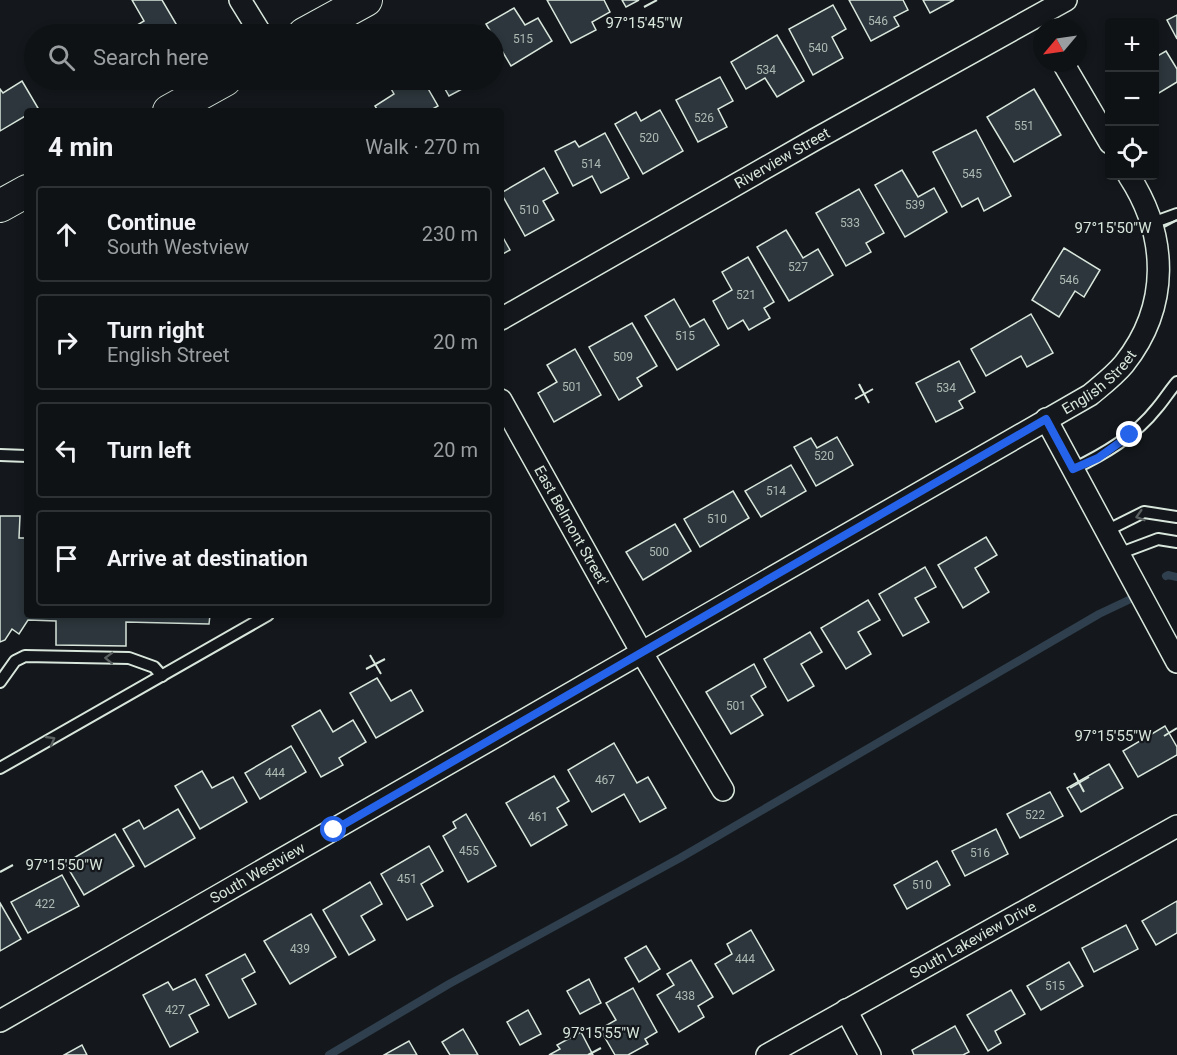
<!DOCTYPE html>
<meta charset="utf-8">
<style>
body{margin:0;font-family:Roboto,sans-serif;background:#181b1e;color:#f1f3f6}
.controls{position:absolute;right:18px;top:18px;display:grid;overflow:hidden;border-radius:6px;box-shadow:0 3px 9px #0003}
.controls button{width:54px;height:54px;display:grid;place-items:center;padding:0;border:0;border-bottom:2px solid #2f3234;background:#0f1215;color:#f1f3f6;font:30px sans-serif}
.compass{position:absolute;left:1033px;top:18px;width:54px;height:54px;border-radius:50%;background:#0f1215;box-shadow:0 3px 9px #0003;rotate:241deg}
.stop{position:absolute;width:18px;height:18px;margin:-14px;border:4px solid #2563eb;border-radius:50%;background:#fff}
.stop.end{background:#2563eb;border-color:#fff;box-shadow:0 2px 6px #0008}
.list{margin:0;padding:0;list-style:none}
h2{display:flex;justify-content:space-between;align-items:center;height:78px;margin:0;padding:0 24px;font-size:26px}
h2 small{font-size:20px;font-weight:400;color:#9b9ea0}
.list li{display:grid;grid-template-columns:39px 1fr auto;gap:18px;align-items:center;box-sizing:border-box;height:96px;margin:0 12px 12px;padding:0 12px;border:2px solid #2f3234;border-radius:6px}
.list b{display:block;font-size:22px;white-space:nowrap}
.list p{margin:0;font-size:20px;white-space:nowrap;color:#9b9ea0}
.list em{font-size:20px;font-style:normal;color:#9b9ea0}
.icon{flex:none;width:33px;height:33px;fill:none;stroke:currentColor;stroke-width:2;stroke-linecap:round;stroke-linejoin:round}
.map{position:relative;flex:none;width:1177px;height:1055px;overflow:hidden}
.search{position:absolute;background:#0f1215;box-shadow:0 3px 9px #0003;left:24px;top:24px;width:480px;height:66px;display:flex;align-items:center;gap:15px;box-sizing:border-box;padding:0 21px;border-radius:33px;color:#9b9ea0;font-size:22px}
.panel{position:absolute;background:#0f1215;box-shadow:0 3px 9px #0003;left:24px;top:108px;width:480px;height:510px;border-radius:6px}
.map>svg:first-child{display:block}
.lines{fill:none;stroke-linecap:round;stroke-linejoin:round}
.stream{stroke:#2f3f4d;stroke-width:8}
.building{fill:#2c363c;stroke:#d8e6dc;stroke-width:1.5}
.lane-casing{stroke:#d8e6dc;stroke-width:14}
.street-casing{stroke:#d8e6dc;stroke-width:24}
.secondary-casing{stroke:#d8e6dc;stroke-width:34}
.lane{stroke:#14181c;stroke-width:10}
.street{stroke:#14181c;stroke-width:21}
.secondary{stroke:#14181c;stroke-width:32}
.oneway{stroke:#59605f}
.route{stroke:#2563eb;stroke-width:8}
.ticks{fill:none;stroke:#d8e6dc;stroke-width:2}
.labels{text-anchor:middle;stroke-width:4.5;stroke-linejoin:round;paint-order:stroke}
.number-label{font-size:12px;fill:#adbab4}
.street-label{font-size:15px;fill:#d8e6dc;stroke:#14181c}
.ticks-label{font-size:15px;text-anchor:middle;fill:#d8e6dc;stroke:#14181c;stroke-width:4.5;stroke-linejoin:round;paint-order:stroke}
</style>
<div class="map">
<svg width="1177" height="1055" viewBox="0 0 1177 1055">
<rect width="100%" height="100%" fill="#14181c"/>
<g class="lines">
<g class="stream">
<path d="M 1166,576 L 1168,575 L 1177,577"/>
<path d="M 329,1055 L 449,984 L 680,858 L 1099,614 L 1137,596"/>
</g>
</g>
<g class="building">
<path d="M 132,0 L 162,0 L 182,34 L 132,34 L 129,30 L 144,21 Z"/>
<path d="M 547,0 L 604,0 L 610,12 L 592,22 L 596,30 L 571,43 Z"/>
<path d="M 622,0 L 639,0 L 626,7 Z"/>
<path d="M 849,0 L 903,0 L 908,10 L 894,17 L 899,26 L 871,41 Z"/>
<path d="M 923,0 L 954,0 L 930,13 Z"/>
<path d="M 833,5 L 846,29 L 832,37 L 843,58 L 813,75 L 789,29 Z"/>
<path d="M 514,8 L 525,25 L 538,18 L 552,41 L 511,66 L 486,24 Z"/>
<path d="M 1177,15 L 1177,39 L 1167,20 Z"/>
<path d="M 777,35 L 804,81 L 777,97 L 765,78 L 746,89 L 731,62 Z"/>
<path d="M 1166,51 L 1177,69 L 1177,82 L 1154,96 L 1154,58 Z"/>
<path d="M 720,77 L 733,101 L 718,109 L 727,127 L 698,142 L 676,100 Z"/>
<path d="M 386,80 L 423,80 L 438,106 L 429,111 L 378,111 L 375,106 L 394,94 Z"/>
<path d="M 440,80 L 479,80 L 449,96 Z"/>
<path d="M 22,81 L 38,108 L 33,111 L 27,111 L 27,115 L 0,131 L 0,89 L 3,93 Z"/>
<path d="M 1034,89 L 1061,135 L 1014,162 L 987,117 Z"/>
<path d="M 660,110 L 683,151 L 643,174 L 615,124 L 636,112 L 641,121 Z"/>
<path d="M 976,130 L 1011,196 L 984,211 L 978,198 L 962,207 L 933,152 Z"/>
<path d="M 605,133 L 629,178 L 601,193 L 592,176 L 573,186 L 555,151 L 575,141 L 579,147 Z"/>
<path d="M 544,168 L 558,193 L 543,201 L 554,220 L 525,236 L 501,193 Z"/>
<path d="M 902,170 L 918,197 L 934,188 L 947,212 L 905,237 L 875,185 Z"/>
<path d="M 859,189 L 884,233 L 866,243 L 871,252 L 846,266 L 816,213 Z"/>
<path d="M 786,230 L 803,258 L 818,249 L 833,275 L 789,301 L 757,247 Z"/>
<path d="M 501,234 L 510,250 L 501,255 Z"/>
<path d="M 1064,248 L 1100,270 L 1084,297 L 1075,291 L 1059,317 L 1032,300 Z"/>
<path d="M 748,257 L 774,302 L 764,308 L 770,318 L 749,330 L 743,320 L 728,329 L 713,301 L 732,290 L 722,272 Z"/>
<path d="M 674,299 L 690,327 L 704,319 L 719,345 L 677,370 L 645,316 Z"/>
<path d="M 1031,314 L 1053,353 L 1027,367 L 1021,356 L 986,376 L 971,349 Z"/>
<path d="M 632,323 L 657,366 L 637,378 L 642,386 L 619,400 L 589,347 Z"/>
<path d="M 575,349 L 601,395 L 554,422 L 538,393 L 557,382 L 547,365 Z"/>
<path d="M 959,361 L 975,392 L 959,401 L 963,408 L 936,422 L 916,383 Z"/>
<path d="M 837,437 L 853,465 L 816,486 L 794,447 L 811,438 L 817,448 Z"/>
<path d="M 791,465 L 806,491 L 761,517 L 745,491 Z"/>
<path d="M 733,491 L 749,518 L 700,547 L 684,519 Z"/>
<path d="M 0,516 L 20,516 L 19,538 L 27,538 L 27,615 L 210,615 L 209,624 L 126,622 L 126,646 L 56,645 L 56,621 L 28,620 L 19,634 L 12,629 L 5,640 L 0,642 Z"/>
<path d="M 675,524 L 691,551 L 643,580 L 626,552 Z"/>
<path d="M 986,537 L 997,555 L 975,568 L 989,592 L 963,608 L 938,565 Z"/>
<path d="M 925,567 L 936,587 L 915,598 L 929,622 L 903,636 L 879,594 Z"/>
<path d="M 868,600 L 880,620 L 858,632 L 871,654 L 846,669 L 821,628 Z"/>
<path d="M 810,632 L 822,652 L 801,664 L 814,686 L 788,701 L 764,659 Z"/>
<path d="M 754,664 L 766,687 L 751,696 L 763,715 L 731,734 L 706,692 Z"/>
<path d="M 377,678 L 391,701 L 411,690 L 423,711 L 376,738 L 350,693 Z"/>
<path d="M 320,710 L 333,732 L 353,720 L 366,742 L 339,758 L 343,765 L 321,777 L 292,726 Z"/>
<path d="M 1165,726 L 1177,747 L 1177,755 L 1138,777 L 1123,751 Z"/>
<path d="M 614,743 L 637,783 L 648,777 L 666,808 L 640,822 L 624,794 L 592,812 L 568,770 Z"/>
<path d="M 291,746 L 306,772 L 260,799 L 245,773 Z"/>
<path d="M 1109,764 L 1123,788 L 1081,812 L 1067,788 Z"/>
<path d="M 202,771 L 212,788 L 233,777 L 247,802 L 200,829 L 175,786 Z"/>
<path d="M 554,776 L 569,801 L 557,808 L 567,825 L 531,846 L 506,803 Z"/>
<path d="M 1050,792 L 1063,816 L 1020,838 L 1007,814 Z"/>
<path d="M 178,809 L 195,838 L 145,867 L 123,829 L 139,820 L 144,829 Z"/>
<path d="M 466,814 L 496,866 L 468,882 L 443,836 L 456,828 L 453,822 Z"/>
<path d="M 996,829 L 1008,854 L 965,876 L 952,851 Z"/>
<path d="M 115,834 L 134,866 L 84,895 L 65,863 Z"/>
<path d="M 429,846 L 443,871 L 421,884 L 433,906 L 407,920 L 381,874 Z"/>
<path d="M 937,861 L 950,885 L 907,909 L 894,885 Z"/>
<path d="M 62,875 L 79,906 L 28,933 L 11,902 Z"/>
<path d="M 370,882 L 382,904 L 361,916 L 375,940 L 349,955 L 323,910 Z"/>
<path d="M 1177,901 L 1177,933 L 1156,945 L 1142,921 Z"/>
<path d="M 0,903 L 21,939 L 0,951 Z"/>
<path d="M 311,914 L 336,957 L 290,984 L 264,941 Z"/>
<path d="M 1126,925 L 1138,949 L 1094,972 L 1082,948 Z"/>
<path d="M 751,930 L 774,970 L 733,994 L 715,964 L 732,954 L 727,944 Z"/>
<path d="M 646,946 L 660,969 L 639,982 L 625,958 Z"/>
<path d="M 245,954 L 255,972 L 242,979 L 256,1004 L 229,1018 L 206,975 Z"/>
<path d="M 691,960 L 713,997 L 698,1006 L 704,1017 L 679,1032 L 657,995 L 674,985 L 667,974 Z"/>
<path d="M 1069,962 L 1083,986 L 1041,1010 L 1027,986 Z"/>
<path d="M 195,979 L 209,1005 L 189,1015 L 198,1032 L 170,1047 L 143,995 L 168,982 L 173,990 Z"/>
<path d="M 589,979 L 601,1003 L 580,1014 L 567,991 Z"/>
<path d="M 633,988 L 657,1032 L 645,1039 L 648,1044 L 628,1055 L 615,1055 L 600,1029 L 616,1020 L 606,1003 Z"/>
<path d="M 1011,990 L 1025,1014 L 995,1031 L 1001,1043 L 988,1051 L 967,1015 Z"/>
<path d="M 528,1010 L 541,1034 L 520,1045 L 507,1022 Z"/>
<path d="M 955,1026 L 969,1052 L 963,1055 L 914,1055 L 912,1050 Z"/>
<path d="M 463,1029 L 478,1055 L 450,1055 L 442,1042 Z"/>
<path d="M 581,1032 L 593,1055 L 549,1055 L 560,1049 L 557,1045 Z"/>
<path d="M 409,1041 L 417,1055 L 384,1055 Z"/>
<path d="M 82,1045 L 87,1055 L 64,1055 Z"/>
</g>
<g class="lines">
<g class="lane-casing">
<g id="lane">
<path d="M 1152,223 L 1177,214"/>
<path d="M 0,455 L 27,456"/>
<path d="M 1073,469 C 1104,454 1135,436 1157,408 C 1164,400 1170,390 1177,382"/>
<path d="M 1106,531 L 1144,512 L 1177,517"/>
<path d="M 1118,554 L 1158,539 L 1177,542"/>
<path d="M 0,682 L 15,661 L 25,656 L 129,658 L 154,667 L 162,676"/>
<path d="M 0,768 L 268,615"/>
</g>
</g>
<g class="street-casing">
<g id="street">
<path d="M 240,0 L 261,34"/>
<path d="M 1063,63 L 1110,143"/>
<path id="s1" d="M 501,319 L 814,140 L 1066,0"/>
<path id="s2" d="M 501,400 L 642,653 L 723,790"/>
<path d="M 1046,419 L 1177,662"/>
<path d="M 846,1010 L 870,1055"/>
<path id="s3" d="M 0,1021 L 1090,395 C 1102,385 1114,376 1124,364 C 1170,306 1168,236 1129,176"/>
<path id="s4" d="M 767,1055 L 1177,826"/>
</g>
</g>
<g class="secondary-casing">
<g id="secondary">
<path d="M 304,34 L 366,0"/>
<path d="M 169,111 L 225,80"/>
<path d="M 0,206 L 27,191"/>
</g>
</g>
<use href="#lane" class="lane"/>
<use href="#street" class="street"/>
<use href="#secondary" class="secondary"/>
</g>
<defs><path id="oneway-chevron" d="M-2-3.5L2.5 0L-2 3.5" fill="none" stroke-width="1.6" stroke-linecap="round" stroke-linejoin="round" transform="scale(1.5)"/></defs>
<g class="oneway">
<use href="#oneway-chevron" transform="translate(1140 516) rotate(163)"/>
<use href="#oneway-chevron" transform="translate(109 658) rotate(-178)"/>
<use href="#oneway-chevron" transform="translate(51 740) rotate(-30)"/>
</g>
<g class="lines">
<path class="route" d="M 334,830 L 1046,419 L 1073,469 L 1098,458 L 1130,435"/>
</g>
<path class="ticks" d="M 644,7 L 657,0M 1164,227 L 1177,220M 859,384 L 869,403M 855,399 L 873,389M 370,655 L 381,674M 366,669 L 385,659M 1164,736 L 1177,728M 1074,773 L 1084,792M 1070,788 L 1089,777M 0,872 L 13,865M 588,1055 L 601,1048"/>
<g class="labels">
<g class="number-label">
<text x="878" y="25">546</text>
<text x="523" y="43">515</text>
<text x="818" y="52">540</text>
<text x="766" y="74">534</text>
<text x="704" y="122">526</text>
<text x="1024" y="130">551</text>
<text x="649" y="142">520</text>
<text x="591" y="168">514</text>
<text x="972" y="178">545</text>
<text x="915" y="209">539</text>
<text x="529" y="214">510</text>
<text x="850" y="227">533</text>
<text x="798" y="271">527</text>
<text x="1069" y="284">546</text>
<text x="746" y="299">521</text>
<text x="685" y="340">515</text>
<text x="623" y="361">509</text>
<text x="572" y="391">501</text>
<text x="946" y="392">534</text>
<text x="824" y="460">520</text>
<text x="776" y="495">514</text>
<text x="717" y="523">510</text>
<text x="659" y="556">500</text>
<text x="736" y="710">501</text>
<text x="275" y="777">444</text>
<text x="605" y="784">467</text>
<text x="1035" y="819">522</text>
<text x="538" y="821">461</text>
<text x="469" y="855">455</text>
<text x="980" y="857">516</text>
<text x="407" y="883">451</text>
<text x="922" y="889">510</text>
<text x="45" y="908">422</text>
<text x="300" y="953">439</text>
<text x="745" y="963">444</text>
<text x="1055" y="990">515</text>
<text x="685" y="1000">438</text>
<text x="175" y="1014">427</text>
</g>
<g class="street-label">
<text dy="5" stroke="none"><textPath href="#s1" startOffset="324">Riverview Street</textPath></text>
<text dy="5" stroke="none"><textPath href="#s3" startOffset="1272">English Street</textPath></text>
<text dy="5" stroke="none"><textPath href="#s2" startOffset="144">East Belmont Street'</textPath></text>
<text dy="5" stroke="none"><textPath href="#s3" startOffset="297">South Westview</textPath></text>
<text dy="5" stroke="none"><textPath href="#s4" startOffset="236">South Lakeview Drive</textPath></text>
</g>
</g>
<g class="ticks-label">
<text x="644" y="28">97°15'45"W</text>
<text x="1113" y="233">97°15'50"W</text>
<text x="1113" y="741">97°15'55"W</text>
<text x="64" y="870">97°15'50"W</text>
<text x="601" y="1038">97°15'55"W</text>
</g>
</svg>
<div class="controls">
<button>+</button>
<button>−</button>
<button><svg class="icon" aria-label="locate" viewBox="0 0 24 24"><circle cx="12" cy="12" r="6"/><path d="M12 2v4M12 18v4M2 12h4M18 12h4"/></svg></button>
</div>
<svg class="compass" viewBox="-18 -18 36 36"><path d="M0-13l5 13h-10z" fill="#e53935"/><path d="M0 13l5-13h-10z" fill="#9b9ea0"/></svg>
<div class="stop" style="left:334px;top:830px"></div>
<div class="stop end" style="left:1130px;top:435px"></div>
<div class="search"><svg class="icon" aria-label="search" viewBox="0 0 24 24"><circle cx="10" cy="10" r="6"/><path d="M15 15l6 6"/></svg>Search here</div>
<section class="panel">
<h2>4 min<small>Walk · 270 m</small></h2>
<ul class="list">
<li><svg class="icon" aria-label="ahead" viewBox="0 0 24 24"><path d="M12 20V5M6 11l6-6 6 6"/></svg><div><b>Continue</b><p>South Westview</p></div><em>230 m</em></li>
<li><svg class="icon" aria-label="right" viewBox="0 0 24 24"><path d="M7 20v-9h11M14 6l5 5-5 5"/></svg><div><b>Turn right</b><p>English Street</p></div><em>20 m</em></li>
<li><svg class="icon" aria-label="left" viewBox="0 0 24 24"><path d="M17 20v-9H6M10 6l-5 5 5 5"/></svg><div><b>Turn left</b></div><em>20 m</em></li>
<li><svg class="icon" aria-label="arrive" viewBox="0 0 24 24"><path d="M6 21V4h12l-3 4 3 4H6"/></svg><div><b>Arrive at destination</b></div></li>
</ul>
</section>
</div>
